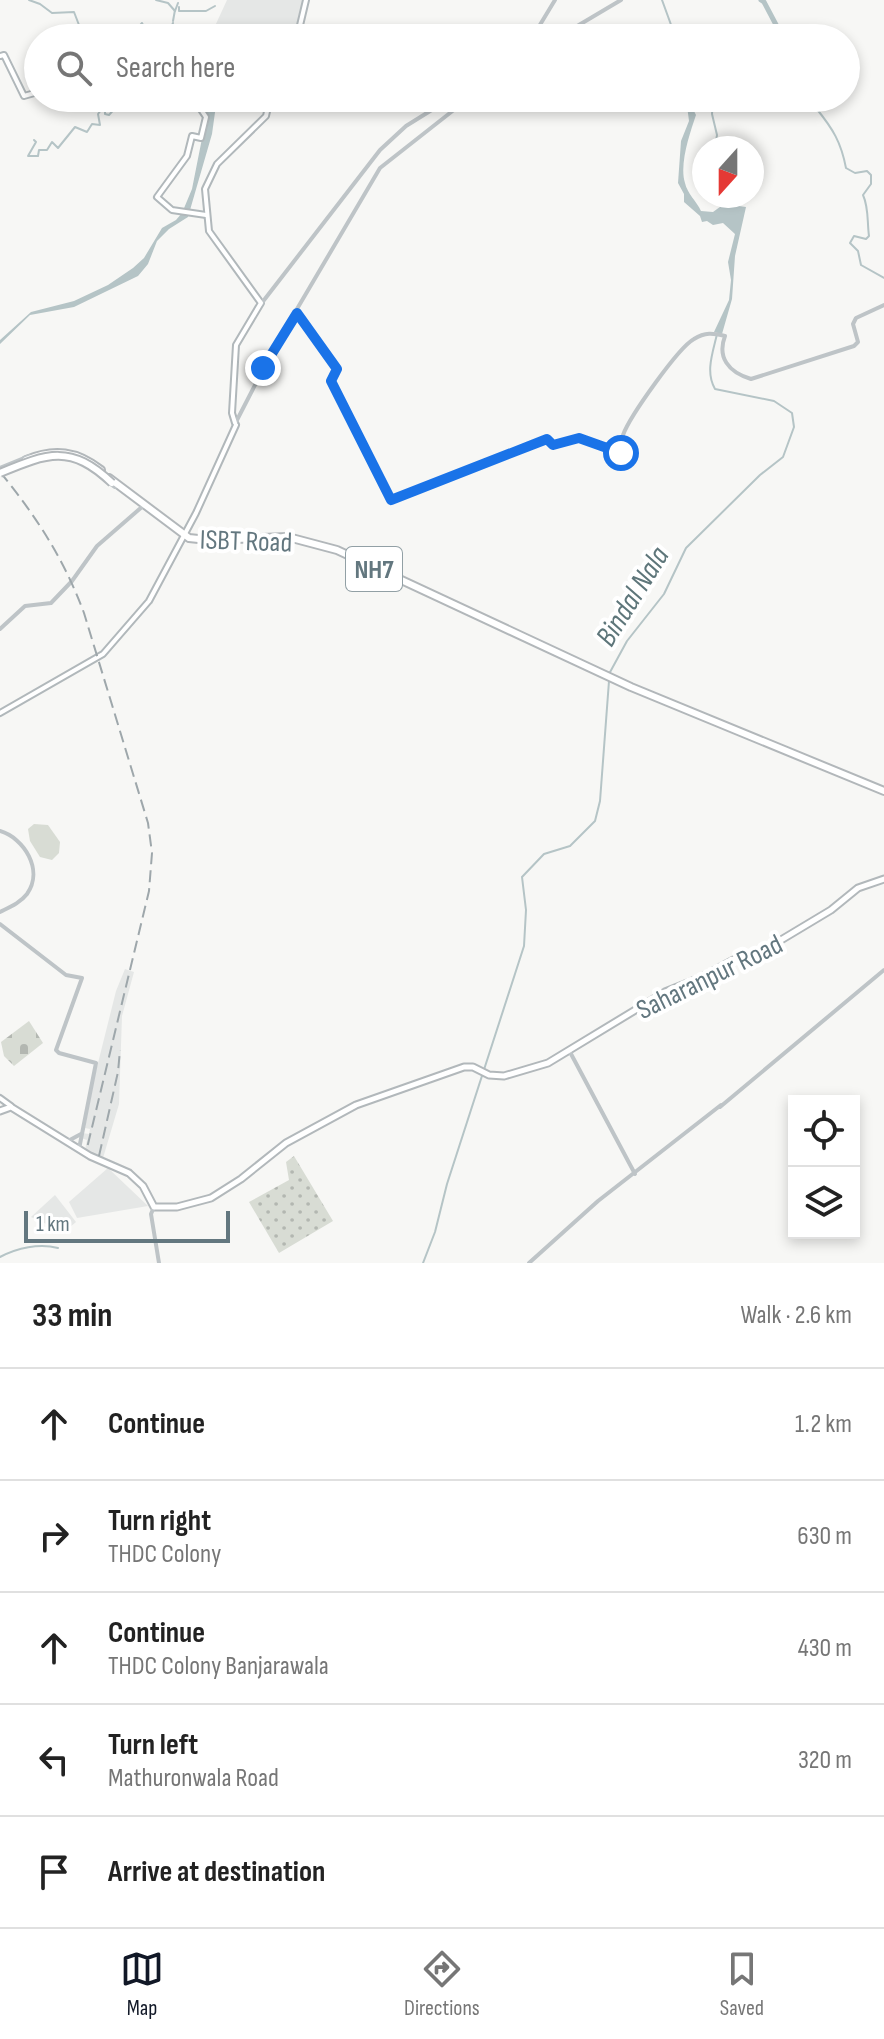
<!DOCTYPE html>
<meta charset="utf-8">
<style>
body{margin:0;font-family:"Sofia Sans Condensed",sans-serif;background:#f6f6f6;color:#222}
.controls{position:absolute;right:24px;bottom:24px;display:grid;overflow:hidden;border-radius:0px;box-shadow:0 4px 12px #0003}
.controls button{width:72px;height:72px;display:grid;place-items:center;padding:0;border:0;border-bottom:2px solid #e0e0e0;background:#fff;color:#222;font:40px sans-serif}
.compass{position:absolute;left:692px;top:136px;width:72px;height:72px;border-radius:50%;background:#fff;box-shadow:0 4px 12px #0003;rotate:201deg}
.scale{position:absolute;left:24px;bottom:20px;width:206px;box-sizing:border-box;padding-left:8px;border:4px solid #63777f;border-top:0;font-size:22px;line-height:28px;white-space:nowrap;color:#63777f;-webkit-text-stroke:6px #fff;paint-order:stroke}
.stop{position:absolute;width:24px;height:24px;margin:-18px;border:6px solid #1a73e8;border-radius:50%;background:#fff}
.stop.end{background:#1a73e8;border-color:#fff;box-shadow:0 2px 8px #0008}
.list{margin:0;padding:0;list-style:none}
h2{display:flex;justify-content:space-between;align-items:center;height:104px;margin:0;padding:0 32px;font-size:34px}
h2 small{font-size:26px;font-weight:400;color:#767676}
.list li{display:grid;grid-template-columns:52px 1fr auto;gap:24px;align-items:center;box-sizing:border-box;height:112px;padding:0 32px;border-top:2px solid #e0e0e0}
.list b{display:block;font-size:30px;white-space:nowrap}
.list p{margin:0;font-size:26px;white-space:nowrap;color:#767676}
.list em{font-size:26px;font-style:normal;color:#767676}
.icon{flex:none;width:44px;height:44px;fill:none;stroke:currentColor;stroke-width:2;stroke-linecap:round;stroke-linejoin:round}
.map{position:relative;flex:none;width:884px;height:1263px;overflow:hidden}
.search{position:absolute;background:#fff;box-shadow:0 4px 12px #0003;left:24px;right:24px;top:24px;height:88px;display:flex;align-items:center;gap:20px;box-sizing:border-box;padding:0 28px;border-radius:44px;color:#767676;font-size:30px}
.sheet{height:664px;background:#fff}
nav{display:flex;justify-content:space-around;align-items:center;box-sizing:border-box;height:112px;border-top:2px solid #e0e0e0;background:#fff;font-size:22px;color:#767676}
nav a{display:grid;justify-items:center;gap:4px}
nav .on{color:#111827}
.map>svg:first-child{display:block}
.built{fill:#e5e7e6}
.grass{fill:url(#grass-dots)}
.cemetery{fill:url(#cemetery-stones)}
.pitch{fill:#d8dcd4}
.water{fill:#b5c4c6}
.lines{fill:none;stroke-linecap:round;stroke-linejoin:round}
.stream{stroke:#b5c4c6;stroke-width:2}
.river{stroke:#b5c4c6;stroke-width:5}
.secondary-casing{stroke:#b1b8bb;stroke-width:8}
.primary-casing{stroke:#b2b8bb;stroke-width:9}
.trunk-casing{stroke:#b2b7ba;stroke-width:10}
.tertiary{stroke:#bec4c7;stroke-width:4}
.secondary{stroke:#fff;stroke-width:4}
.primary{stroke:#fff;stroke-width:5}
.trunk{stroke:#fff;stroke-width:6}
.rail{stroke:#9ea7ab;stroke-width:2;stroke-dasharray:12 6;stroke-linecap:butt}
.trunk-bridge-casing{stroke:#b2b7ba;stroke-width:10;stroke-linecap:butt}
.trunk-bridge{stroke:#fff;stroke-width:6}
.route{stroke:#1a73e8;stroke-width:10}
.labels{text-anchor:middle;stroke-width:8;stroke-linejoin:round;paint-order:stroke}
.shield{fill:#fff;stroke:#92a0a5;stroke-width:2}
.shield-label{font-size:26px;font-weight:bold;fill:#63777f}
.street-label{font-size:28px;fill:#63777f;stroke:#fff}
.water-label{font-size:30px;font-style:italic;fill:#5e767a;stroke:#fff}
</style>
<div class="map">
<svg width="884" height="1263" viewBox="0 0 884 1263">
<defs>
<pattern id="grass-dots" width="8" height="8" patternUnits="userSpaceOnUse" patternTransform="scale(2)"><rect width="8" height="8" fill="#d8dcd4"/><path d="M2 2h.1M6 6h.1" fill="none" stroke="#b3b7b1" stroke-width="1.8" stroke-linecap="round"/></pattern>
<pattern id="cemetery-stones" width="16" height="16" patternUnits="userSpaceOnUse" patternTransform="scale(2)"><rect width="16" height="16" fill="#d8dcd4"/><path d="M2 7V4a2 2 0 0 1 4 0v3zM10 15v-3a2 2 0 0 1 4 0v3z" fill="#b3b7b1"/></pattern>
</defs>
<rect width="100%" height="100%" fill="#f7f7f5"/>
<g class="built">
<path d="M 227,0 L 304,0 L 295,38 L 218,38 L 215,26 Z"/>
<path d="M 125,969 L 134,972 L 122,1016 L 119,1104 L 103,1158 L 85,1150 L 87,1140 L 81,1138 L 82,1133 L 89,1134 L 90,1129 L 85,1128 L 95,1075 L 116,991 Z"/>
<path d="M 108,1168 L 148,1206 L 77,1218 L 69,1202 Z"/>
<path d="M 55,1195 L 76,1222 L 64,1232 L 31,1217 Z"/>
</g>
<path class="grass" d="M 294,1156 L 333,1221 L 279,1253 L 249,1202 L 289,1180 L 286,1162 Z"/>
<path class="cemetery" d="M 29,1021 L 43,1043 L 14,1066 L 4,1056 L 1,1042 Z"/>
<path class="pitch" d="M 34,824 L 48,825 L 60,842 L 59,853 L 52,860 L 40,857 L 30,841 L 28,829 Z"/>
<g class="water">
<path d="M 210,98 L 217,98 L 212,134 L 188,217 L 169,229 L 157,241 L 148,264 L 138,276 L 74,307 L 30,315 L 0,344 L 0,340 L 31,312 L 74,301 L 108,285 L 133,268 L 144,258 L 162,228 L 176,220 L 182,213 L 192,189 Z"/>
<path d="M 686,98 L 693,98 L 693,109 L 696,115 C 690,133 679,164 685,183 C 687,193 697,202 701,211 L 713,212 L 724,204 L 746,207 L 735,256 L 732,299 L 722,334 L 714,332 L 729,300 L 731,280 L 728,262 L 735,234 L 723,223 L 713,225 L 707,221 L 702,222 L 700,216 L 684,202 L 684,194 L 678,183 L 681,141 L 689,121 Z"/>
</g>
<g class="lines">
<g class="stream">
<path d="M 29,0 L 40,4 L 52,13 L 74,12 L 79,25 L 91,38"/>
<path d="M 156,0 L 168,3 L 175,11 L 178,3"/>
<path d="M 662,0 L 674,33 L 681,38"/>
<path d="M 179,7 L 179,11 L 206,11 L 215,6"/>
<path d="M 173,21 L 175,10"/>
<path d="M 110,38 L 120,35 L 122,38"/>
<path d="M 134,38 L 137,36 L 136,30 L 142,23 L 147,33 L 154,32 L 157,38"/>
<path d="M 160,38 L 170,30 L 173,23"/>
<path d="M 713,98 L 712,114 L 717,135 L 715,148"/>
<path d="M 816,108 C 833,129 841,142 846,168 L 855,173 L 867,171 L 871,175 L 871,184 L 863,195 C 869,208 867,222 869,236 L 866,239 L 854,236 L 850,243 L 858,251 L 861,265 L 884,278"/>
<path d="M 34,140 L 36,142 L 28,156 L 38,156 L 39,150 L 47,150 L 52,142 L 58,148 L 75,127 L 87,132 L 92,124 L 100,125 L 98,114 L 102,109 L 105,108 L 105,114 L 109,115 L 123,99 L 127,98"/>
<path d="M 728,196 L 728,204 L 730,207"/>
<path d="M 609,674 L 627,641 L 664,594 L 686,548 L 760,475 L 783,457 L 794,427 L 792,413 L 774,401 L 715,389 C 705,372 713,352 717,334"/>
<path d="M 0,1257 C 17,1248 39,1243 58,1248"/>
<path d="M 423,1263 L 435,1232 L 447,1184 L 524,946 L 526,910 L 522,877 L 544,854 L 570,846 L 595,821 L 600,801 L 609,681"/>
</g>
<g class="river">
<path d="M 761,0 L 764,2 L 783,38"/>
<path d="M 813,98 L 816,108"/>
</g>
<g class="secondary-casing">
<g id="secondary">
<path d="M 297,38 L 306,0"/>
<path d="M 0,56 L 4,55 L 24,96 L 38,92"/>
<path d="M 200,98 L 196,102 L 206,117 L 201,138 L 192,136 L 187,156 L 157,197 L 172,210 L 206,215"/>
<path d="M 235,423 L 232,413 L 236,345 L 261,303 L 209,231 L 205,189 L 217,164 L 266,116 L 270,98"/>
<path d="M 0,713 L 103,654 L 149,601 L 196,513 L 236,425"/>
<path d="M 0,1098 L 11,1106"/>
</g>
</g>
<g class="primary-casing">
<path id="primary" d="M 0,1111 L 11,1107 L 90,1156 L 129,1173 L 143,1186 L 154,1207 L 177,1207 L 211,1198 L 241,1179 L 286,1143 L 356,1105 L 464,1067 L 473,1067 L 489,1075 L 504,1076 L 548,1063 L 665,992 L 700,978 L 741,956 L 766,949 L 831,910 L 858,888 L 884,879"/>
</g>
<g class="trunk-casing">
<g id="trunk">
<path d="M 26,460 C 54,448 77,451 101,470"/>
<path d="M 109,478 L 189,538 L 208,540 L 288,537 L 337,550 L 631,687 L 884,791"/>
</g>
</g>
<g class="tertiary">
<path d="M 532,38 L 555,0"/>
<path d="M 557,38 L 621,0"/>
<path d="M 261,304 L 380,150 L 406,126 L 451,98"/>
<path d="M 296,312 L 301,316 L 337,369 L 331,381 L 391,500 L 547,439 L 553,445 L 579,438 L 621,453 C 624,446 620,442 623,435 C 630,416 678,348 694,339 C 705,332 713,333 725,336 C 717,357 728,372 751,379 L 854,346 L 858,342 L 853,324 L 856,318 L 884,305"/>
<path d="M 236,422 L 274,348 L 380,168 L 469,98"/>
<path d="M 0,468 L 29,456"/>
<path d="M 101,477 L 115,487"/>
<path d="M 0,629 L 25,606 L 51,603 L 72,581 L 97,546 L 143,506"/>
<path d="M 0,831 C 24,838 44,870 27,894 C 20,903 10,907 0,912"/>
<path d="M 0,924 L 66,975 L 82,978 L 56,1050 L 59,1053 L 96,1063 L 79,1149"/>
<path d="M 570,1052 L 635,1174"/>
<path d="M 720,1107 L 884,970"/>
<path d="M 68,1141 L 81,1134"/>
<path d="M 154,1207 L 151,1214 L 159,1263"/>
<path d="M 529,1263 L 598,1201 L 721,1105"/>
</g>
<use href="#secondary" class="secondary"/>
<use href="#primary" class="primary"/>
<use href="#trunk" class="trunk"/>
<g class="rail">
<path d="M 0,472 C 36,516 64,559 84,613 L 148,823 L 152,853 L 149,891 L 87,1148"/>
<path d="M 99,1156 L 118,1072 L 120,1050"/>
</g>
<g class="trunk-bridge-casing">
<path id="trunk-bridge" d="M 0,473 C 48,453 71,444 112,483"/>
</g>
<use href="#trunk-bridge" class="trunk-bridge"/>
</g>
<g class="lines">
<path class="route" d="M 263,368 L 297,313 L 337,369 L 331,381 L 391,500 L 547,439 L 553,445 L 579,438 L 621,453"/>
</g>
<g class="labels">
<rect class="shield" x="346" y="547" width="56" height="44" rx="6"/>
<g class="shield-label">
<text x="374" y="578">NH7</text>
</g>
<g class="street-label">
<text transform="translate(246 540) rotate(2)" y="10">ISBT Road</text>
<text transform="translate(709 976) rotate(-26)" y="10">Saharanpur Road</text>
</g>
<g class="water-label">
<text transform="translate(632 596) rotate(-58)" y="10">Bindal Nala</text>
</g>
</g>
</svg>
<div class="controls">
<button><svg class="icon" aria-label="locate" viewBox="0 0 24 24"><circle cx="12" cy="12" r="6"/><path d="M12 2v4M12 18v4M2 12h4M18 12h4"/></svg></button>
<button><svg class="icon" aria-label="layers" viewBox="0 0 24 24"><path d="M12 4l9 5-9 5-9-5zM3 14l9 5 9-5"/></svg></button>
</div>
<svg class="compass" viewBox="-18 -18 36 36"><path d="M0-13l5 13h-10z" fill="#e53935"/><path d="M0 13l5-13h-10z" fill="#767676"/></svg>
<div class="scale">1 km</div>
<div class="stop" style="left:621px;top:453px"></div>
<div class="stop end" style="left:263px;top:368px"></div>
<div class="search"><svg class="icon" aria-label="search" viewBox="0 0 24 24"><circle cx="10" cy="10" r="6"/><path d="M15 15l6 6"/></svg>Search here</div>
</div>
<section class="sheet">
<h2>33 min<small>Walk · 2.6 km</small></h2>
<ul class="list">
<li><svg class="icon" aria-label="ahead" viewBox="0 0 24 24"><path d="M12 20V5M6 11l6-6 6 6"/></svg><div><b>Continue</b></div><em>1.2 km</em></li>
<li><svg class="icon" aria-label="right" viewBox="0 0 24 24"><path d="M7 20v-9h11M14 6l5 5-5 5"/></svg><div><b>Turn right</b><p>THDC Colony</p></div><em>630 m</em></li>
<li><svg class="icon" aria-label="ahead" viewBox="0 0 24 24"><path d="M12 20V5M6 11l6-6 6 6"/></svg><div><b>Continue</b><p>THDC Colony Banjarawala</p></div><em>430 m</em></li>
<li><svg class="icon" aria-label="left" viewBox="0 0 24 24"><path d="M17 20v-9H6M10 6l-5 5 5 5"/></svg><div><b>Turn left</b><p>Mathuronwala Road</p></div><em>320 m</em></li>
<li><svg class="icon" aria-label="arrive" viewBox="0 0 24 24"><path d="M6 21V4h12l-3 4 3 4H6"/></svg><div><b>Arrive at destination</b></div></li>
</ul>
</section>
<nav>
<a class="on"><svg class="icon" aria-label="map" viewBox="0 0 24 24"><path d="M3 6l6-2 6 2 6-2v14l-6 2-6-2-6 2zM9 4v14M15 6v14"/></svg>Map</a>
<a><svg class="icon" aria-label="directions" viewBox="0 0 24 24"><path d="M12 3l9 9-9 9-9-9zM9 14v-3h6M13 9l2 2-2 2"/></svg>Directions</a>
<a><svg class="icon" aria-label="saved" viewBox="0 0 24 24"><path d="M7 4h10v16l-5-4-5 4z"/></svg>Saved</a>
</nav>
